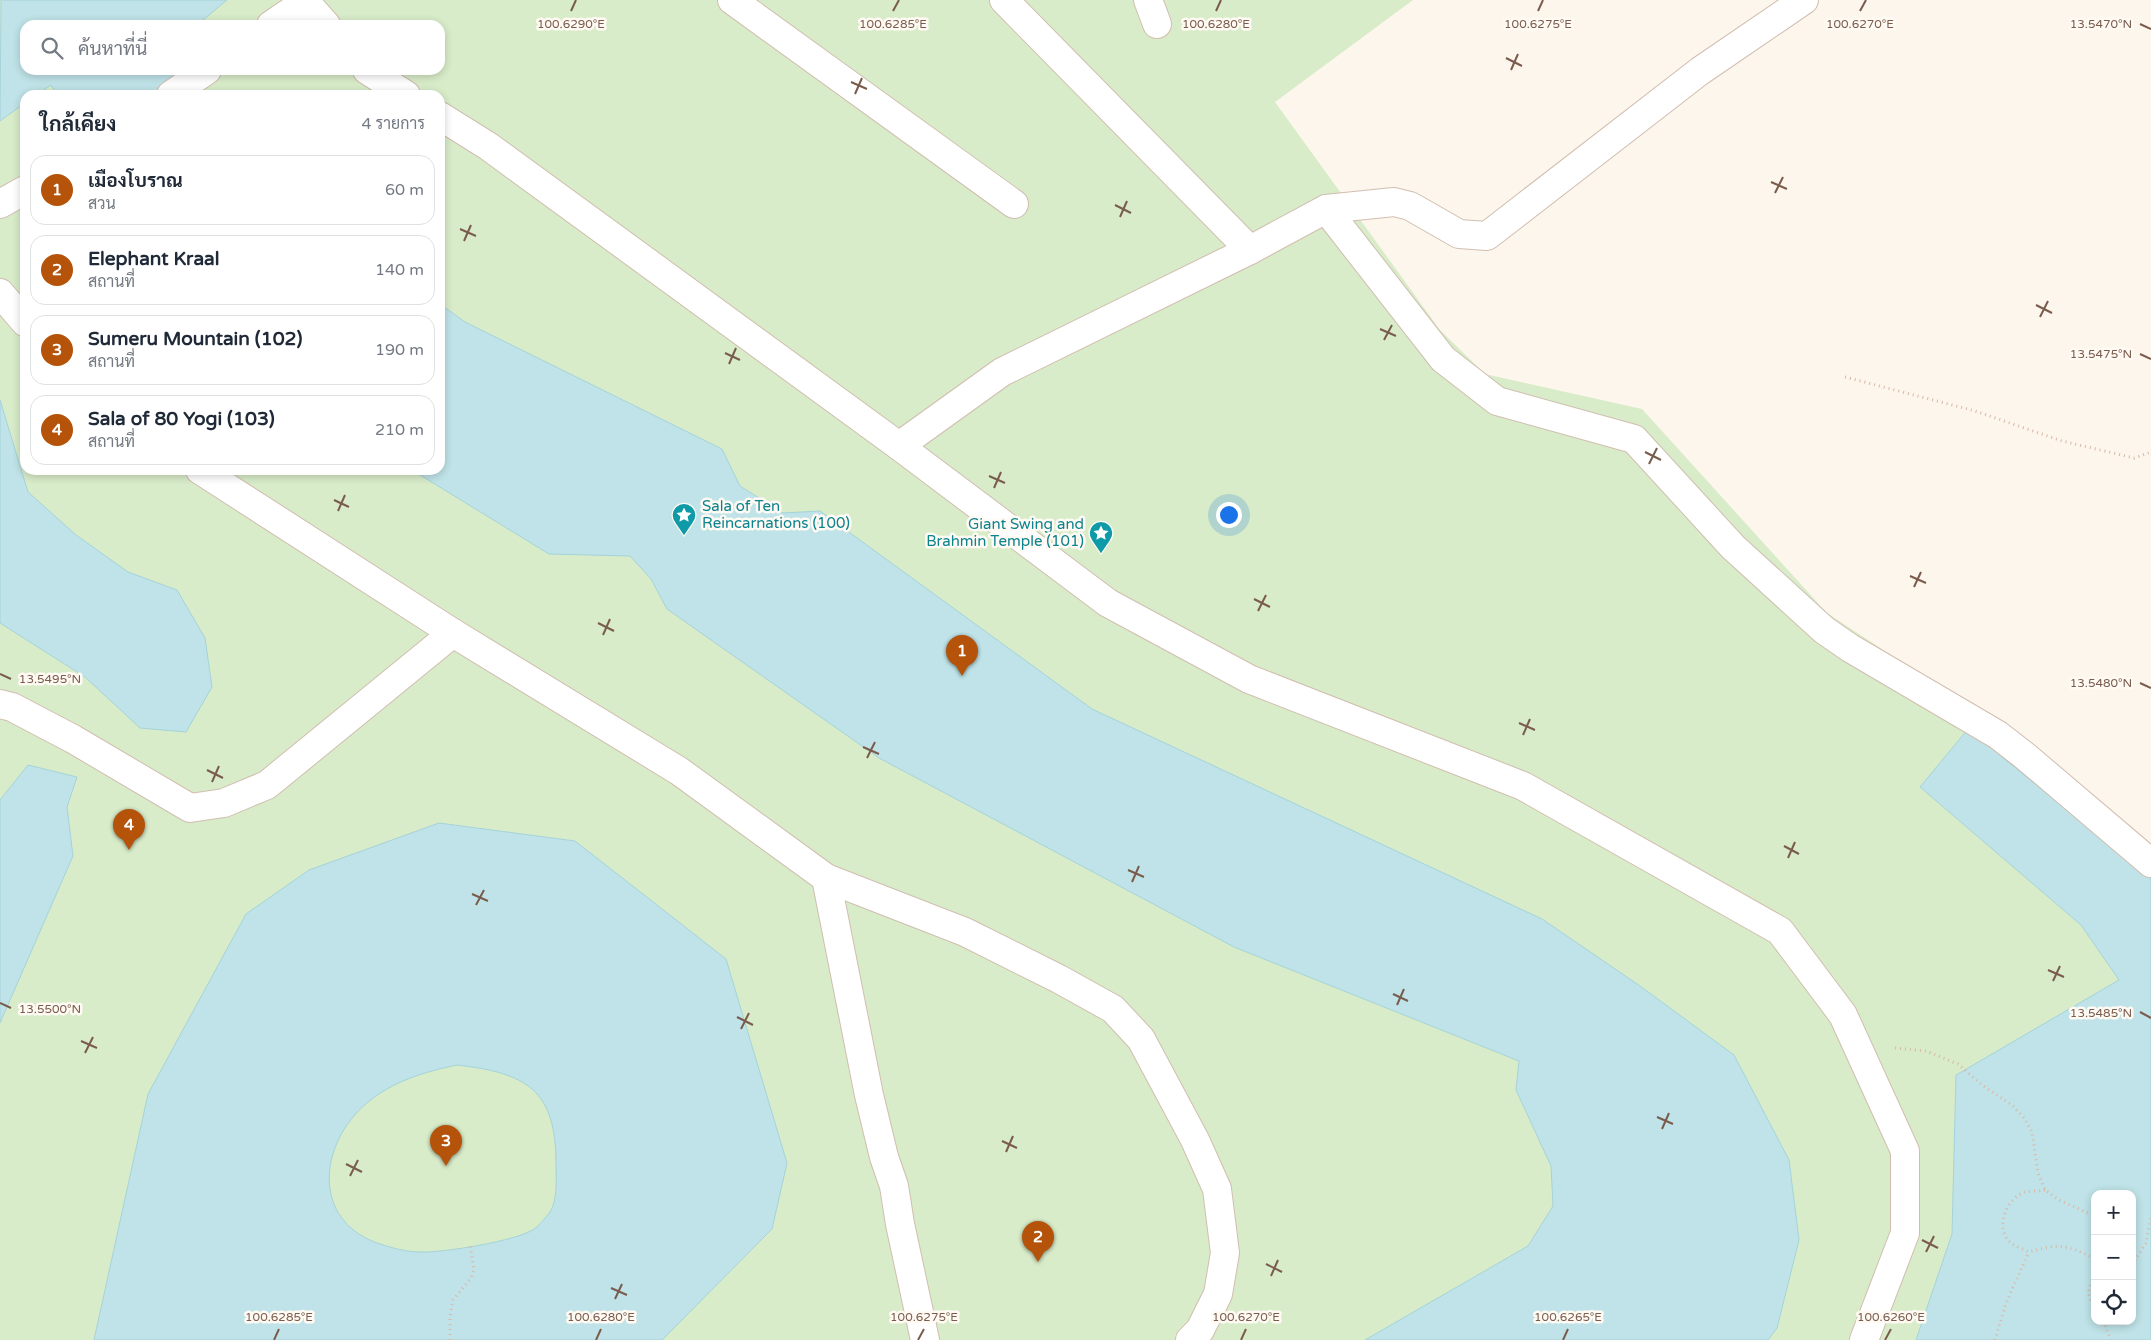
<!DOCTYPE html>
<html lang="th">
<meta charset="utf-8">
<style>
body{margin:0;font-family:"Varela Round",Sarabun,sans-serif;background:#f6f6f7;color:#1f2937}
.controls{position:absolute;right:15px;bottom:15px;display:grid;overflow:hidden;border-radius:10px;box-shadow:0 2px 8px #0003}
.controls button{width:45px;height:45px;display:grid;place-items:center;padding:0;border:0;border-bottom:1px solid #e0e1e3;background:#fff;color:#1f2937;font:25px sans-serif}
.you{position:absolute;left:1228px;top:514px;width:18px;height:18px;margin:-12px;border:4px solid #fff;border-radius:50%;background:#1a73e8;box-shadow:0 0 0 8px #1a73e833}
.badge{display:grid;place-items:center;width:32px;height:32px;border-radius:50%;background:#b45309;color:#fff;font-size:16px;font-weight:700}
.pin{position:absolute;translate:-50% -41px;filter:drop-shadow(0 1px 2px #0008)}
.pin::after{content:'';position:absolute;top:26px;width:18px;height:15px;background:inherit;clip-path:polygon(0 0,100% 0,50% 100%)}
.list{margin:0;padding:0;list-style:none}
h2{display:flex;justify-content:space-between;align-items:center;height:65px;margin:0;padding:0 20px;font-size:21px}
h2 small{font-size:16px;font-weight:400;color:#747a83}
.list li{display:grid;grid-template-columns:32px 1fr auto;gap:15px;align-items:center;box-sizing:border-box;height:70px;margin:0 10px 10px;padding:0 10px;border:1px solid #e0e1e3;border-radius:15px}
.list b{display:block;font-size:19px;white-space:nowrap}
.list p{margin:0;font-size:16px;white-space:nowrap;color:#747a83}
.list em{font-size:16px;font-style:normal;color:#747a83}
.icon{flex:none;width:28px;height:28px;fill:none;stroke:currentColor;stroke-width:2;stroke-linecap:round;stroke-linejoin:round}
.map{position:relative;flex:none;width:2151px;height:1340px;overflow:hidden}
.search{position:absolute;background:#fff;box-shadow:0 2px 8px #0003;left:20px;top:20px;width:425px;height:55px;display:flex;align-items:center;gap:12px;box-sizing:border-box;padding:0 18px;border-radius:15px;color:#747a83;font-size:19px}
.panel{position:absolute;background:#fff;box-shadow:0 2px 8px #0003;left:20px;top:90px;width:425px;height:385px;border-radius:15px}
.map>svg:first-child{display:block}
.green{fill:#d8ecc9;fill-rule:evenodd}
.water{fill:#bfe3e8;stroke:#a5d3da;fill-rule:evenodd}
.lines{fill:none;stroke-linecap:round;stroke-linejoin:round}
.minor-casing{stroke:#d1beb0;stroke-width:30}
.path{stroke:#d9b8a5;stroke-width:3;stroke-dasharray:1 4;stroke-linecap:butt}
.minor{stroke:#fff;stroke-width:28}
.ticks{fill:none;stroke:#7a5c4d;stroke-width:2}
.labels{text-anchor:middle;stroke-width:5;stroke-linejoin:round;paint-order:stroke}
.culture-label{font-size:15px;fill:#0d838f;stroke:#fffaf3;text-anchor:start}
.ticks-label{font-size:12px;text-anchor:middle;fill:#7a5c4d;stroke:#fffaf3;stroke-width:5;stroke-linejoin:round;paint-order:stroke}
</style>
<div class="map">
<svg width="2151" height="1340" viewBox="0 0 2151 1340">
<rect width="100%" height="100%" fill="#fdf6ec"/>
<path class="green" d="M 0,0 L 1413,0 L 1275,102 L 1440,330 L 1485,374 L 1642,409 L 1827,613 L 2020,740 L 2151,849 L 2151,1340 L 0,1340 ZM 25,25 L 440,25 L 440,70 L 25,70 ZM 25,95 L 440,95 L 440,470 L 25,470 ZM 2095,1194 L 2132,1194 L 2132,1321 L 2095,1321 Z"/>
<g class="water">
<path d="M 1,0 L 227,0 L 197,25 L 25,25 L 25,70 L 170,70 L 195,95 L 57,95 L 51,85 L 37,95 L 25,95 L 25,103 L 0,121 Z"/>
<path d="M 440,304 L 465,322 L 722,449 L 740,486 L 783,513 L 820,511 L 1092,709 L 1542,919 L 1640,986 L 1734,1055 L 1789,1160 L 1799,1240 L 1777,1328 L 1768,1340 L 1365,1340 L 1528,1246 L 1553,1206 L 1551,1166 L 1516,1090 L 1519,1061 L 1234,947 L 879,758 L 667,609 L 651,579 L 630,556 L 549,554 L 412,470 L 440,470 Z"/>
<path d="M 0,400 L 28,492 L 76,535 L 128,572 L 177,590 L 205,638 L 212,687 L 186,732 L 140,728 L 85,677 L 0,623 Z"/>
<path d="M 1968,729 L 2151,879 L 2151,1340 L 1916,1340 L 1952,1234 L 1956,1075 L 2119,980 L 2081,925 L 1920,787 ZM 2095,1194 L 2132,1194 L 2132,1321 L 2095,1321 Z"/>
<path d="M 28,765 L 77,777 L 67,807 L 73,856 L 0,1023 L 0,800 Z"/>
<path d="M 439,823 L 575,841 L 726,959 L 787,1163 L 772,1229 L 662,1340 L 94,1340 L 148,1094 L 246,914 L 309,870 ZM 457,1065 C 527,1073 556,1090 556,1164 C 556,1179 558,1199 550,1212 C 546,1217 539,1226 534,1229 C 517,1241 442,1253 420,1252 C 407,1252 392,1248 380,1244 C 310,1221 319,1143 367,1103 C 393,1081 424,1072 457,1065 Z"/>
</g>
<g class="lines">
<g class="minor-casing">
<g id="minor">
<path d="M 304,0 L 326,25"/>
<path d="M 732,0 L 1014,204"/>
<path d="M 1004,0 L 1250,250"/>
<path d="M 1148,0 L 1157,24"/>
<path d="M 271,25 L 308,0"/>
<path d="M 367,70 L 406,95"/>
<path d="M 171,95 L 207,70"/>
<path d="M 440,116 L 488,146 L 899,446 L 1108,603 L 1249,679 L 1523,786 L 1780,931 L 1843,1015 L 1905,1151 L 1905,1233 L 1864,1340"/>
<path d="M 0,204 L 25,190"/>
<path d="M 1326,209 L 1443,359 L 1497,401 L 1634,439 L 1733,547 L 1824,630 L 1850,648 L 1998,735 L 2025,756 L 2151,863"/>
<path d="M 0,293 L 25,322"/>
<path d="M 899,446 L 1002,372 L 1250,250 L 1326,209 L 1394,202 L 1410,206 L 1459,234 L 1487,236 L 1700,71 L 1804,0"/>
<path d="M 200,470 L 453,633 L 679,771 L 826,878 L 965,932 L 1059,979 L 1113,1009 L 1141,1039 L 1195,1140 L 1217,1189 L 1225,1253 L 1218,1294 L 1200,1330 L 1190,1340"/>
<path d="M 0,704 L 12,707 L 73,739 L 190,808 L 224,803 L 267,785 L 453,633"/>
<path d="M 826,878 L 869,1095 L 884,1157 L 894,1186 L 900,1224 L 925,1340"/>
</g>
</g>
<g class="path">
<path d="M 1845,377 L 1975,411 L 2062,441 L 2134,458 L 2151,452"/>
<path d="M 1895,1048 L 1926,1051 L 1958,1064 L 1982,1085 L 2012,1105 L 2024,1118 L 2032,1132 L 2038,1173 L 2045,1190 L 2059,1200 L 2095,1216"/>
<path d="M 2045,1190 C 2039,1191 2031,1191 2025,1192 C 2006,1198 1994,1229 2011,1243 C 2016,1247 2024,1249 2029,1252 C 2059,1243 2068,1245 2095,1259"/>
<path d="M 2132,1265 L 2146,1243 L 2151,1216"/>
<path d="M 2095,1276 C 2088,1288 2086,1295 2095,1308"/>
<path d="M 2103,1321 L 2111,1340"/>
<path d="M 450,1340 L 450,1317 L 453,1300 L 471,1278 L 474,1269 L 470,1246"/>
<path d="M 1995,1340 L 2006,1303 L 2029,1252"/>
</g>
<use href="#minor" class="minor"/>
</g>
<path class="ticks" d="M 571,11 L 576,0M 893,11 L 899,0M 1216,11 L 1221,0M 1538,11 L 1543,0M 1860,11 L 1866,0M 2140,24 L 2151,29M 1506,58 L 1522,66M 1511,70 L 1518,54M 851,82 L 867,89M 855,94 L 862,78M 1771,182 L 1787,189M 1775,193 L 1783,177M 1115,205 L 1131,213M 1120,217 L 1127,201M 460,229 L 476,236M 464,241 L 471,225M 2036,305 L 2052,313M 2040,317 L 2048,301M 1380,329 L 1396,336M 1384,340 L 1392,325M 725,353 L 740,360M 2140,354 L 2151,359M 729,364 L 736,348M 1645,452 L 1661,460M 1649,464 L 1657,448M 989,476 L 1005,483M 994,488 L 1001,472M 334,500 L 349,507M 338,511 L 345,495M 1910,576 L 1926,583M 1914,587 L 1921,572M 1254,599 L 1270,607M 1258,611 L 1266,595M 598,623 L 614,631M 603,635 L 610,619M 0,674 L 11,679M 2140,683 L 2151,688M 1519,723 L 1535,730M 1523,735 L 1530,719M 863,747 L 879,754M 867,758 L 875,742M 207,770 L 223,778M 212,782 L 219,766M 1784,846 L 1799,854M 1788,858 L 1795,842M 1128,870 L 1144,877M 1132,882 L 1139,866M 472,894 L 488,901M 476,905 L 484,890M 2048,970 L 2064,977M 2053,981 L 2060,966M 1393,994 L 1408,1001M 0,1003 L 11,1008M 1397,1005 L 1404,989M 2140,1012 L 2151,1018M 737,1017 L 753,1025M 741,1029 L 749,1013M 81,1041 L 97,1048M 85,1053 L 93,1037M 1657,1117 L 1673,1124M 1662,1129 L 1669,1113M 1002,1141 L 1017,1148M 1006,1152 L 1013,1136M 346,1164 L 362,1172M 350,1176 L 358,1160M 1922,1240 L 1938,1248M 1926,1252 L 1934,1236M 1266,1264 L 1282,1272M 1271,1276 L 1278,1260M 611,1288 L 627,1295M 615,1299 L 622,1284M 274,1340 L 279,1329M 596,1340 L 601,1329M 918,1340 L 924,1329M 1241,1340 L 1246,1329M 1563,1340 L 1568,1329M 1885,1340 L 1891,1329"/>
<defs>
<g id="sight-pin" transform="scale(1.25)"><path d="M0 17L-7.5 6A9.5 9.5 0 1 1 7.5 6Z" fill="#0f9aa8" stroke="#fffaf3"/><path d="M0-6L1.8-2.2L6-1.7L2.9 1.2L3.7 5.4L0 3.3L-3.7 5.4L-2.9 1.2L-6-1.7L-1.8-2.2Z" fill="#fff"/></g>
</defs>
<g fill-rule="evenodd">
<use href="#sight-pin" x="684" y="515"/>
<use href="#sight-pin" x="1101" y="533"/>
</g>
<g class="labels">
<g class="culture-label">
<text x="702" y="511">Sala of Ten<tspan x="702" dy="17">Reincarnations (100)</tspan></text>
<text x="1084" y="529" text-anchor="end">Giant Swing and<tspan x="1084" dy="17">Brahmin Temple (101)</tspan></text>
</g>
</g>
<g class="ticks-label">
<text x="571" y="28">100.6290°E</text>
<text x="893" y="28">100.6285°E</text>
<text x="1216" y="28">100.6280°E</text>
<text x="1538" y="28">100.6275°E</text>
<text x="1860" y="28">100.6270°E</text>
<text x="2101" y="28">13.5470°N</text>
<text x="2101" y="358">13.5475°N</text>
<text x="50" y="683">13.5495°N</text>
<text x="2101" y="687">13.5480°N</text>
<text x="50" y="1013">13.5500°N</text>
<text x="2101" y="1017">13.5485°N</text>
<text x="279" y="1321">100.6285°E</text>
<text x="601" y="1321">100.6280°E</text>
<text x="924" y="1321">100.6275°E</text>
<text x="1246" y="1321">100.6270°E</text>
<text x="1568" y="1321">100.6265°E</text>
<text x="1891" y="1321">100.6260°E</text>
</g>
</svg>
<div class="controls">
<button>+</button>
<button>−</button>
<button><svg class="icon" aria-label="locate" viewBox="0 0 24 24"><circle cx="12" cy="12" r="6"/><path d="M12 2v4M12 18v4M2 12h4M18 12h4"/></svg></button>
</div>
<div class="you"></div>
<div class="pin badge" style="left:962px;top:676px">1</div>
<div class="pin badge" style="left:1038px;top:1262px">2</div>
<div class="pin badge" style="left:446px;top:1166px">3</div>
<div class="pin badge" style="left:129px;top:850px">4</div>
<div class="search"><svg class="icon" aria-label="search" viewBox="0 0 24 24"><circle cx="10" cy="10" r="6"/><path d="M15 15l6 6"/></svg>ค้นหาที่นี่</div>
<section class="panel">
<h2>ใกล้เคียง<small>4 รายการ</small></h2>
<ul class="list">
<li><span class="badge">1</span><div><b>เมืองโบราณ</b><p>สวน</p></div><em>60 m</em></li>
<li><span class="badge">2</span><div><b>Elephant Kraal</b><p>สถานที่</p></div><em>140 m</em></li>
<li><span class="badge">3</span><div><b>Sumeru Mountain (102)</b><p>สถานที่</p></div><em>190 m</em></li>
<li><span class="badge">4</span><div><b>Sala of 80 Yogi (103)</b><p>สถานที่</p></div><em>210 m</em></li>
</ul>
</section>
</div>
